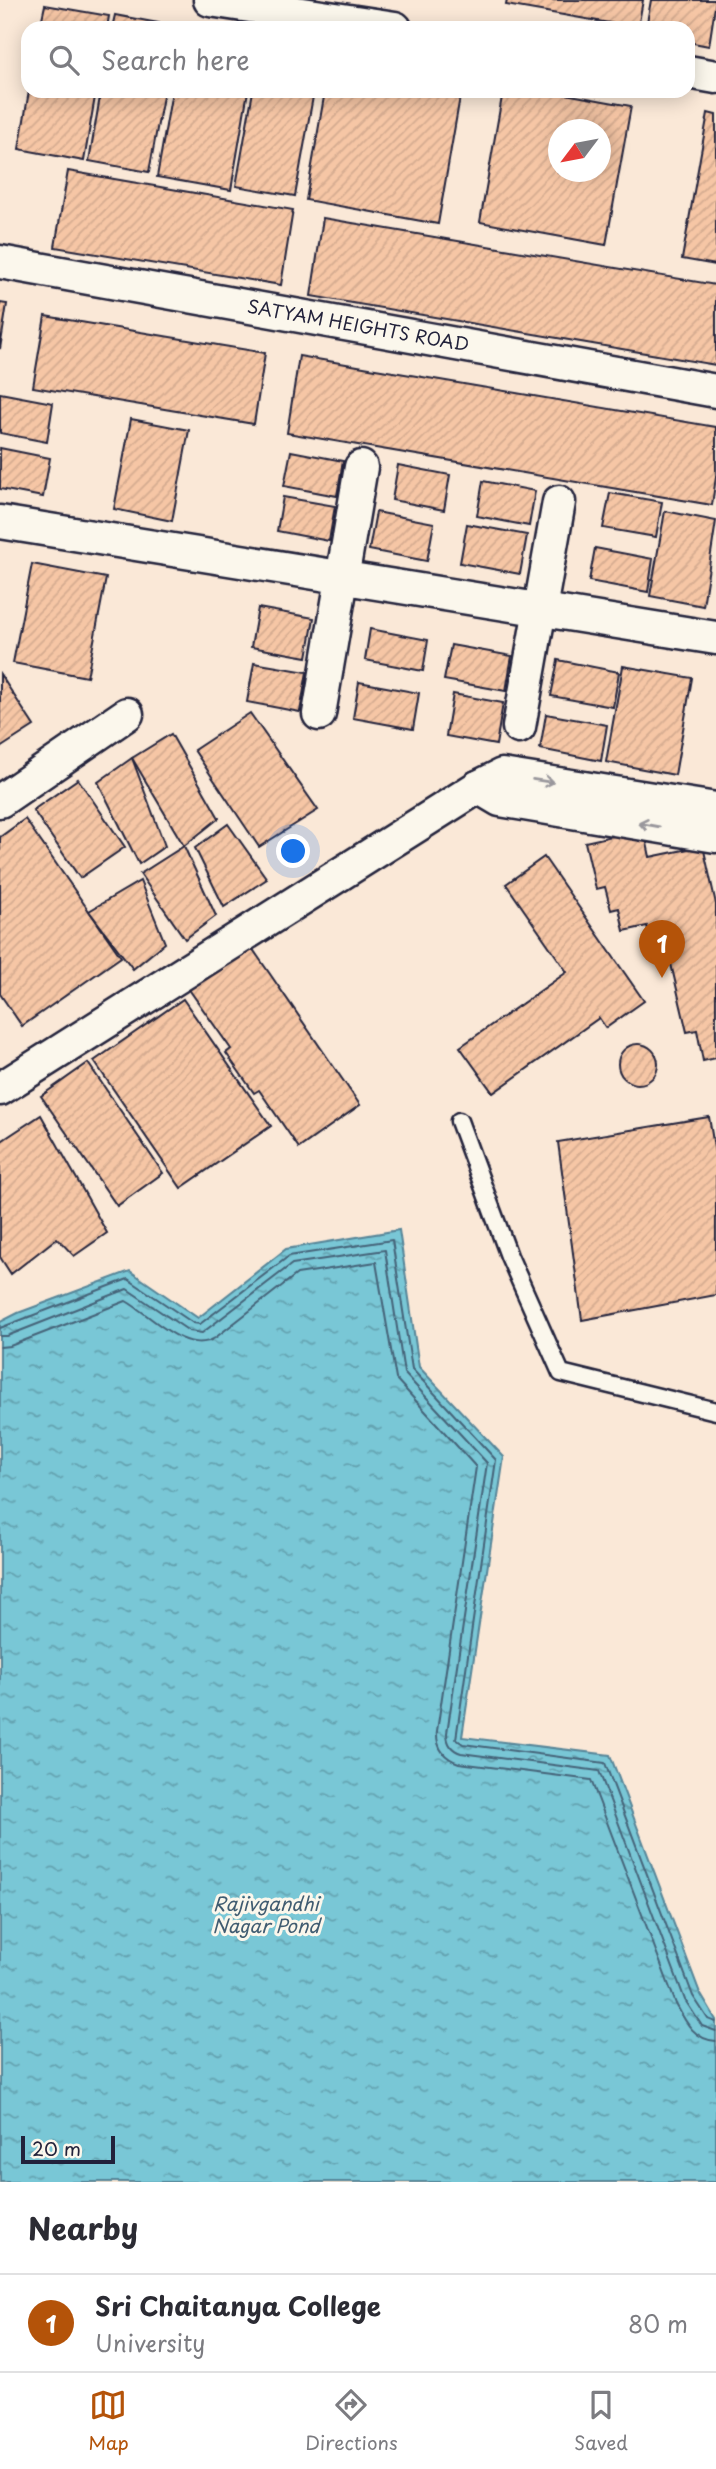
<!DOCTYPE html>
<style>
body{margin:0;font-family:"Playpen Sans",sans-serif;background:#f2f2f3;color:#2b2b33}
.compass{position:absolute;left:548px;top:119px;width:63px;height:63px;border-radius:50%;background:#fff;box-shadow:0 4px 18px #0003;rotate:238deg}
.scale{position:absolute;left:21px;bottom:18px;width:94px;box-sizing:border-box;padding-left:7px;border:4px solid #22223b;border-top:0;font-size:19px;line-height:24px;white-space:nowrap;color:#22223b;-webkit-text-stroke:5px #fbf7ec;paint-order:stroke}
.you{position:absolute;left:294px;top:852px;width:24px;height:24px;margin:-18px;border:5px solid #fff;border-radius:50%;background:#1a73e8;box-shadow:0 0 0 10px #1a73e833}
.badge{display:grid;place-items:center;width:46px;height:46px;border-radius:50%;background:#b45309;color:#fff;font-size:23px;font-weight:700}
.pin{position:absolute;translate:-50% -58px;filter:drop-shadow(0 2px 4px #0008)}
.pin::after{content:'';position:absolute;top:37px;width:24px;height:21px;background:inherit;clip-path:polygon(0 0,100% 0,50% 100%)}
.list{margin:0;padding:0;list-style:none}
h2{display:flex;justify-content:space-between;align-items:center;height:91px;margin:0;padding:0 28px;font-size:30px}
h2 small{font-size:23px;font-weight:400;color:#7c7c81}
.list li{display:grid;grid-template-columns:46px 1fr auto;gap:21px;align-items:center;box-sizing:border-box;height:98px;padding:0 28px;border-top:2px solid #e1e1e2}
.list b{display:block;font-size:26px;white-space:nowrap}
.list p{margin:0;font-size:23px;white-space:nowrap;color:#7c7c81}
.list em{font-size:23px;font-style:normal;color:#7c7c81}
.icon{flex:none;width:38px;height:38px;fill:none;stroke:currentColor;stroke-width:2;stroke-linecap:round;stroke-linejoin:round}
.map{position:relative;flex:none;width:716px;height:2182px;overflow:hidden}
.search{position:absolute;background:#fff;box-shadow:0 4px 18px #0003;left:21px;right:21px;top:21px;height:77px;display:flex;align-items:center;gap:18px;box-sizing:border-box;padding:0 24px;border-radius:21px;color:#7c7c81;font-size:26px}
.sheet{height:189px;background:#fff}
nav{display:flex;justify-content:space-around;align-items:center;box-sizing:border-box;height:98px;border-top:2px solid #e1e1e2;background:#fff;font-size:19px;color:#7c7c81}
nav a{display:grid;justify-items:center;gap:4px}
nav .on{color:#b45309}
.map>svg:first-child{display:block}
.water{fill:url(#water-ripples);stroke:#568598;stroke-width:2}
.lines{fill:none;stroke-linecap:round;stroke-linejoin:round}
.shore{stroke:#456479;stroke-width:2}
.building{fill:url(#building-hatch);stroke:#22223b;stroke-width:2;fill-rule:evenodd}
.lane-casing{stroke:#22223b;stroke-width:21}
.street-casing{stroke:#22223b;stroke-width:37}
.lane{stroke:#fbf7ec;stroke-width:16}
.street{stroke:#fbf7ec;stroke-width:32}
.oneway{stroke:#99979c}
.labels{text-anchor:middle;stroke-width:6;stroke-linejoin:round;paint-order:stroke}
.street-label{font-size:18px;fill:#22223b;stroke:#fbf7ec}
.water-label{font-size:19px;font-style:italic;fill:#405c71;stroke:#fbf7ec}
</style>
<div class="map">
<svg width="716" height="2182" viewBox="0 0 716 2182">
<defs>
<pattern id="water-ripples" width="26" height="14" patternUnits="userSpaceOnUse" patternTransform="scale(1.75)"><rect width="26" height="14" fill="#79c7d6"/><path d="M2 4q2-2 4 0t4 0M15 11q2-2 4 0t4 0" fill="none" stroke="#63a1af"/></pattern>
<pattern id="building-hatch" width="6" height="6" patternUnits="userSpaceOnUse" patternTransform="scale(1.75)"><rect width="6" height="6" fill="#f6c6a5"/><path d="M-1 1l2-2M0 6l6-6M5 7l2-2" fill="none" stroke="#d3aa8f"/></pattern>
</defs>
<rect width="100%" height="100%" fill="#fae8d7"/>
<filter id="ink" filterUnits="userSpaceOnUse"><feTurbulence type="fractalNoise" baseFrequency=".0143" numOctaves="2"/><feDisplacementMap in="SourceGraphic" scale="14" xChannelSelector="R" yChannelSelector="G"/><feConvolveMatrix kernelMatrix="1 2 1 2 8 2 1 2 1" color-interpolation-filters="sRGB"/></filter>
<g filter="url(#ink)">
<path class="water" d="M 399,1230 L 419,1367 L 504,1457 L 462,1737 L 610,1755 L 700,1993 L 716,2020 L 716,2182 L 0,2182 L 0,1322 L 18,1313 L 130,1271 L 198,1318 L 286,1249 Z"/>
<g class="lines">
<g class="shore">
<path d="M 0,1328 L 128,1279 L 193,1323 L 200,1324 L 289,1256 L 392,1240 L 412,1369 L 496,1460 L 456,1739 L 463,1744 L 605,1763 L 693,1996 L 708,2019 L 716,2022"/>
<path d="M 0,1336 L 7,1336 L 127,1289 L 189,1331 L 202,1333 L 292,1264 L 385,1250 L 404,1373 L 487,1463 L 447,1733 C 447,1743 451,1750 461,1753 L 599,1771 L 685,2000 L 702,2026 L 716,2031"/>
<path d="M 0,1347 L 10,1346 L 126,1301 C 151,1315 186,1356 215,1338 L 297,1274 L 376,1262 L 396,1379 L 476,1467 L 437,1731 C 436,1748 444,1758 459,1763 L 591,1780 L 676,2004 C 685,2021 694,2040 716,2041"/>
</g>
</g>
<g class="building">
<path d="M 507,0 L 643,0 L 638,28 L 506,5 Z"/>
<path d="M 651,0 L 716,0 L 709,46 L 688,42 L 688,28 L 646,28 Z"/>
<path d="M 45,5 L 109,16 L 107,28 L 40,28 Z"/>
<path d="M 115,15 L 175,26 L 175,28 L 112,28 Z"/>
<path d="M 29,91 L 96,91 L 84,161 L 19,149 Z"/>
<path d="M 101,91 L 164,91 L 149,172 L 89,161 Z"/>
<path d="M 172,91 L 248,91 L 231,190 L 157,177 Z"/>
<path d="M 253,91 L 314,91 L 295,196 L 236,186 Z"/>
<path d="M 325,91 L 461,91 L 438,224 L 306,200 Z"/>
<path d="M 503,91 L 549,91 L 631,106 L 606,245 L 480,222 ZM 558,130 L 600,130 L 600,172 L 558,172 Z"/>
<path d="M 708,113 L 716,115 L 716,265 L 682,259 Z"/>
<path d="M 68,171 L 293,210 L 281,285 L 55,247 Z"/>
<path d="M 323,218 L 716,285 L 716,365 L 311,296 Z"/>
<path d="M 0,303 L 7,304 L 0,349 Z"/>
<path d="M 45,316 L 265,353 L 254,424 L 33,387 Z"/>
<path d="M 299,356 L 716,427 L 716,477 L 712,505 L 287,433 Z"/>
<path d="M 0,393 L 53,403 L 47,442 L 0,433 Z"/>
<path d="M 131,419 L 189,430 L 172,521 L 114,509 Z"/>
<path d="M 0,448 L 50,458 L 43,497 L 0,489 Z"/>
<path d="M 291,451 L 343,461 L 337,496 L 284,486 Z"/>
<path d="M 398,465 L 450,475 L 444,510 L 392,500 Z"/>
<path d="M 483,481 L 535,491 L 529,526 L 477,516 Z"/>
<path d="M 610,493 L 662,502 L 656,537 L 603,528 Z"/>
<path d="M 283,497 L 335,506 L 329,541 L 277,531 Z"/>
<path d="M 665,511 L 716,521 L 703,606 L 650,596 Z"/>
<path d="M 376,512 L 434,523 L 427,561 L 369,550 Z"/>
<path d="M 467,524 L 527,535 L 520,574 L 460,563 Z"/>
<path d="M 595,548 L 653,559 L 648,592 L 589,581 Z"/>
<path d="M 32,564 L 106,578 L 87,677 L 13,663 Z"/>
<path d="M 258,608 L 314,618 L 307,657 L 251,647 Z"/>
<path d="M 370,629 L 428,640 L 423,671 L 365,660 Z"/>
<path d="M 451,645 L 512,656 L 506,691 L 444,680 Z"/>
<path d="M 558,660 L 619,672 L 613,707 L 551,696 Z"/>
<path d="M 254,663 L 307,672 L 300,712 L 247,702 Z"/>
<path d="M 623,666 L 692,678 L 675,775 L 606,762 Z"/>
<path d="M 0,674 L 34,726 L 0,748 Z"/>
<path d="M 359,682 L 419,693 L 413,729 L 353,718 Z"/>
<path d="M 453,694 L 503,703 L 496,745 L 446,736 Z"/>
<path d="M 250,713 L 318,810 L 259,847 L 194,750 Z"/>
<path d="M 546,714 L 607,725 L 601,761 L 540,749 Z"/>
<path d="M 171,734 L 219,818 L 184,846 L 132,758 Z"/>
<path d="M 132,758 L 165,846 L 139,864 L 98,782 Z"/>
<path d="M 78,779 L 125,847 L 80,878 L 33,810 Z"/>
<path d="M 25,819 L 121,957 L 22,1026 L 0,994 L 0,837 Z"/>
<path d="M 228,824 L 267,879 L 224,907 L 195,848 Z"/>
<path d="M 644,829 L 650,857 L 703,846 L 716,904 L 716,1058 L 703,1061 L 697,1030 L 687,1032 L 667,947 L 653,950 L 647,926 L 624,931 L 619,908 L 611,910 L 605,887 L 596,889 L 585,842 Z"/>
<path d="M 184,846 L 216,916 L 185,939 L 140,874 Z"/>
<path d="M 544,857 L 644,1001 L 606,1028 L 599,1018 L 493,1093 L 460,1047 L 567,972 L 506,884 Z"/>
<path d="M 140,881 L 165,943 L 133,969 L 89,911 Z"/>
<path d="M 250,945 L 360,1105 L 299,1148 L 259,1090 L 254,1093 L 226,1053 L 231,1049 L 188,988 Z"/>
<path d="M 183,999 L 271,1126 L 181,1188 L 94,1061 Z"/>
<circle cx="638" cy="1064" r="20"/>
<path d="M 88,1063 L 163,1173 L 117,1206 L 41,1096 Z"/>
<path d="M 41,1115 L 107,1233 L 74,1256 L 57,1238 L 11,1274 L 0,1257 L 0,1142 Z"/>
<path d="M 709,1117 L 716,1159 L 716,1295 L 582,1320 L 558,1142 Z"/>
</g>
<g class="lines">
<g class="lane-casing">
<path id="lane" d="M 459,1121 L 509,1256 L 561,1373 L 716,1411"/>
</g>
<g class="street-casing">
<g id="street">
<path d="M 210,0 L 395,28"/>
<path d="M 688,72 L 716,77"/>
<path d="M 0,262 L 716,391"/>
<path d="M 0,522 L 716,638"/>
<path d="M 319,714 L 361,467"/>
<path d="M 519,727 L 559,502"/>
<path d="M 478,787 L 500,800 L 716,836"/>
<path d="M 0,801 L 127,714"/>
<path d="M 0,1089 L 478,787 L 502,775 L 716,809"/>
</g>
</g>
<use href="#lane" class="lane"/>
<use href="#street" class="street"/>
</g>
<defs><path id="oneway-shaft" d="M-6 0H5M1.5-3L5.5 0L1.5 3" fill="none" stroke-width="1.6" stroke-linecap="round" stroke-linejoin="round" transform="scale(1.75)"/></defs>
<g class="oneway">
<use href="#oneway-shaft" transform="translate(543 781) rotate(9)"/>
<use href="#oneway-shaft" transform="translate(649 825) rotate(-170)"/>
</g>
</g>
<g class="labels">
<g class="street-label">
<text transform="translate(358 326) rotate(10)" y="6">SATYAM HEIGHTS ROAD</text>
</g>
<g class="water-label">
<text x="266" y="1911">Rajivgandhi<tspan x="266" dy="22">Nagar Pond</tspan></text>
</g>
</g>
</svg>
<svg class="compass" viewBox="-18 -18 36 36"><path d="M0-13l5 13h-10z" fill="#e53935"/><path d="M0 13l5-13h-10z" fill="#7c7c81"/></svg>
<div class="scale">20 m</div>
<div class="you"></div>
<div class="pin badge" style="left:662px;top:978px">1</div>
<div class="search"><svg class="icon" aria-label="search" viewBox="0 0 24 24"><circle cx="10" cy="10" r="6"/><path d="M15 15l6 6"/></svg>Search here</div>
</div>
<section class="sheet">
<h2>Nearby<small></small></h2>
<ul class="list">
<li><span class="badge">1</span><div><b>Sri Chaitanya College</b><p>University</p></div><em>80 m</em></li>
</ul>
</section>
<nav>
<a class="on"><svg class="icon" aria-label="map" viewBox="0 0 24 24"><path d="M3 6l6-2 6 2 6-2v14l-6 2-6-2-6 2zM9 4v14M15 6v14"/></svg>Map</a>
<a><svg class="icon" aria-label="directions" viewBox="0 0 24 24"><path d="M12 3l9 9-9 9-9-9zM9 14v-3h6M13 9l2 2-2 2"/></svg>Directions</a>
<a><svg class="icon" aria-label="saved" viewBox="0 0 24 24"><path d="M7 4h10v16l-5-4-5 4z"/></svg>Saved</a>
</nav>
